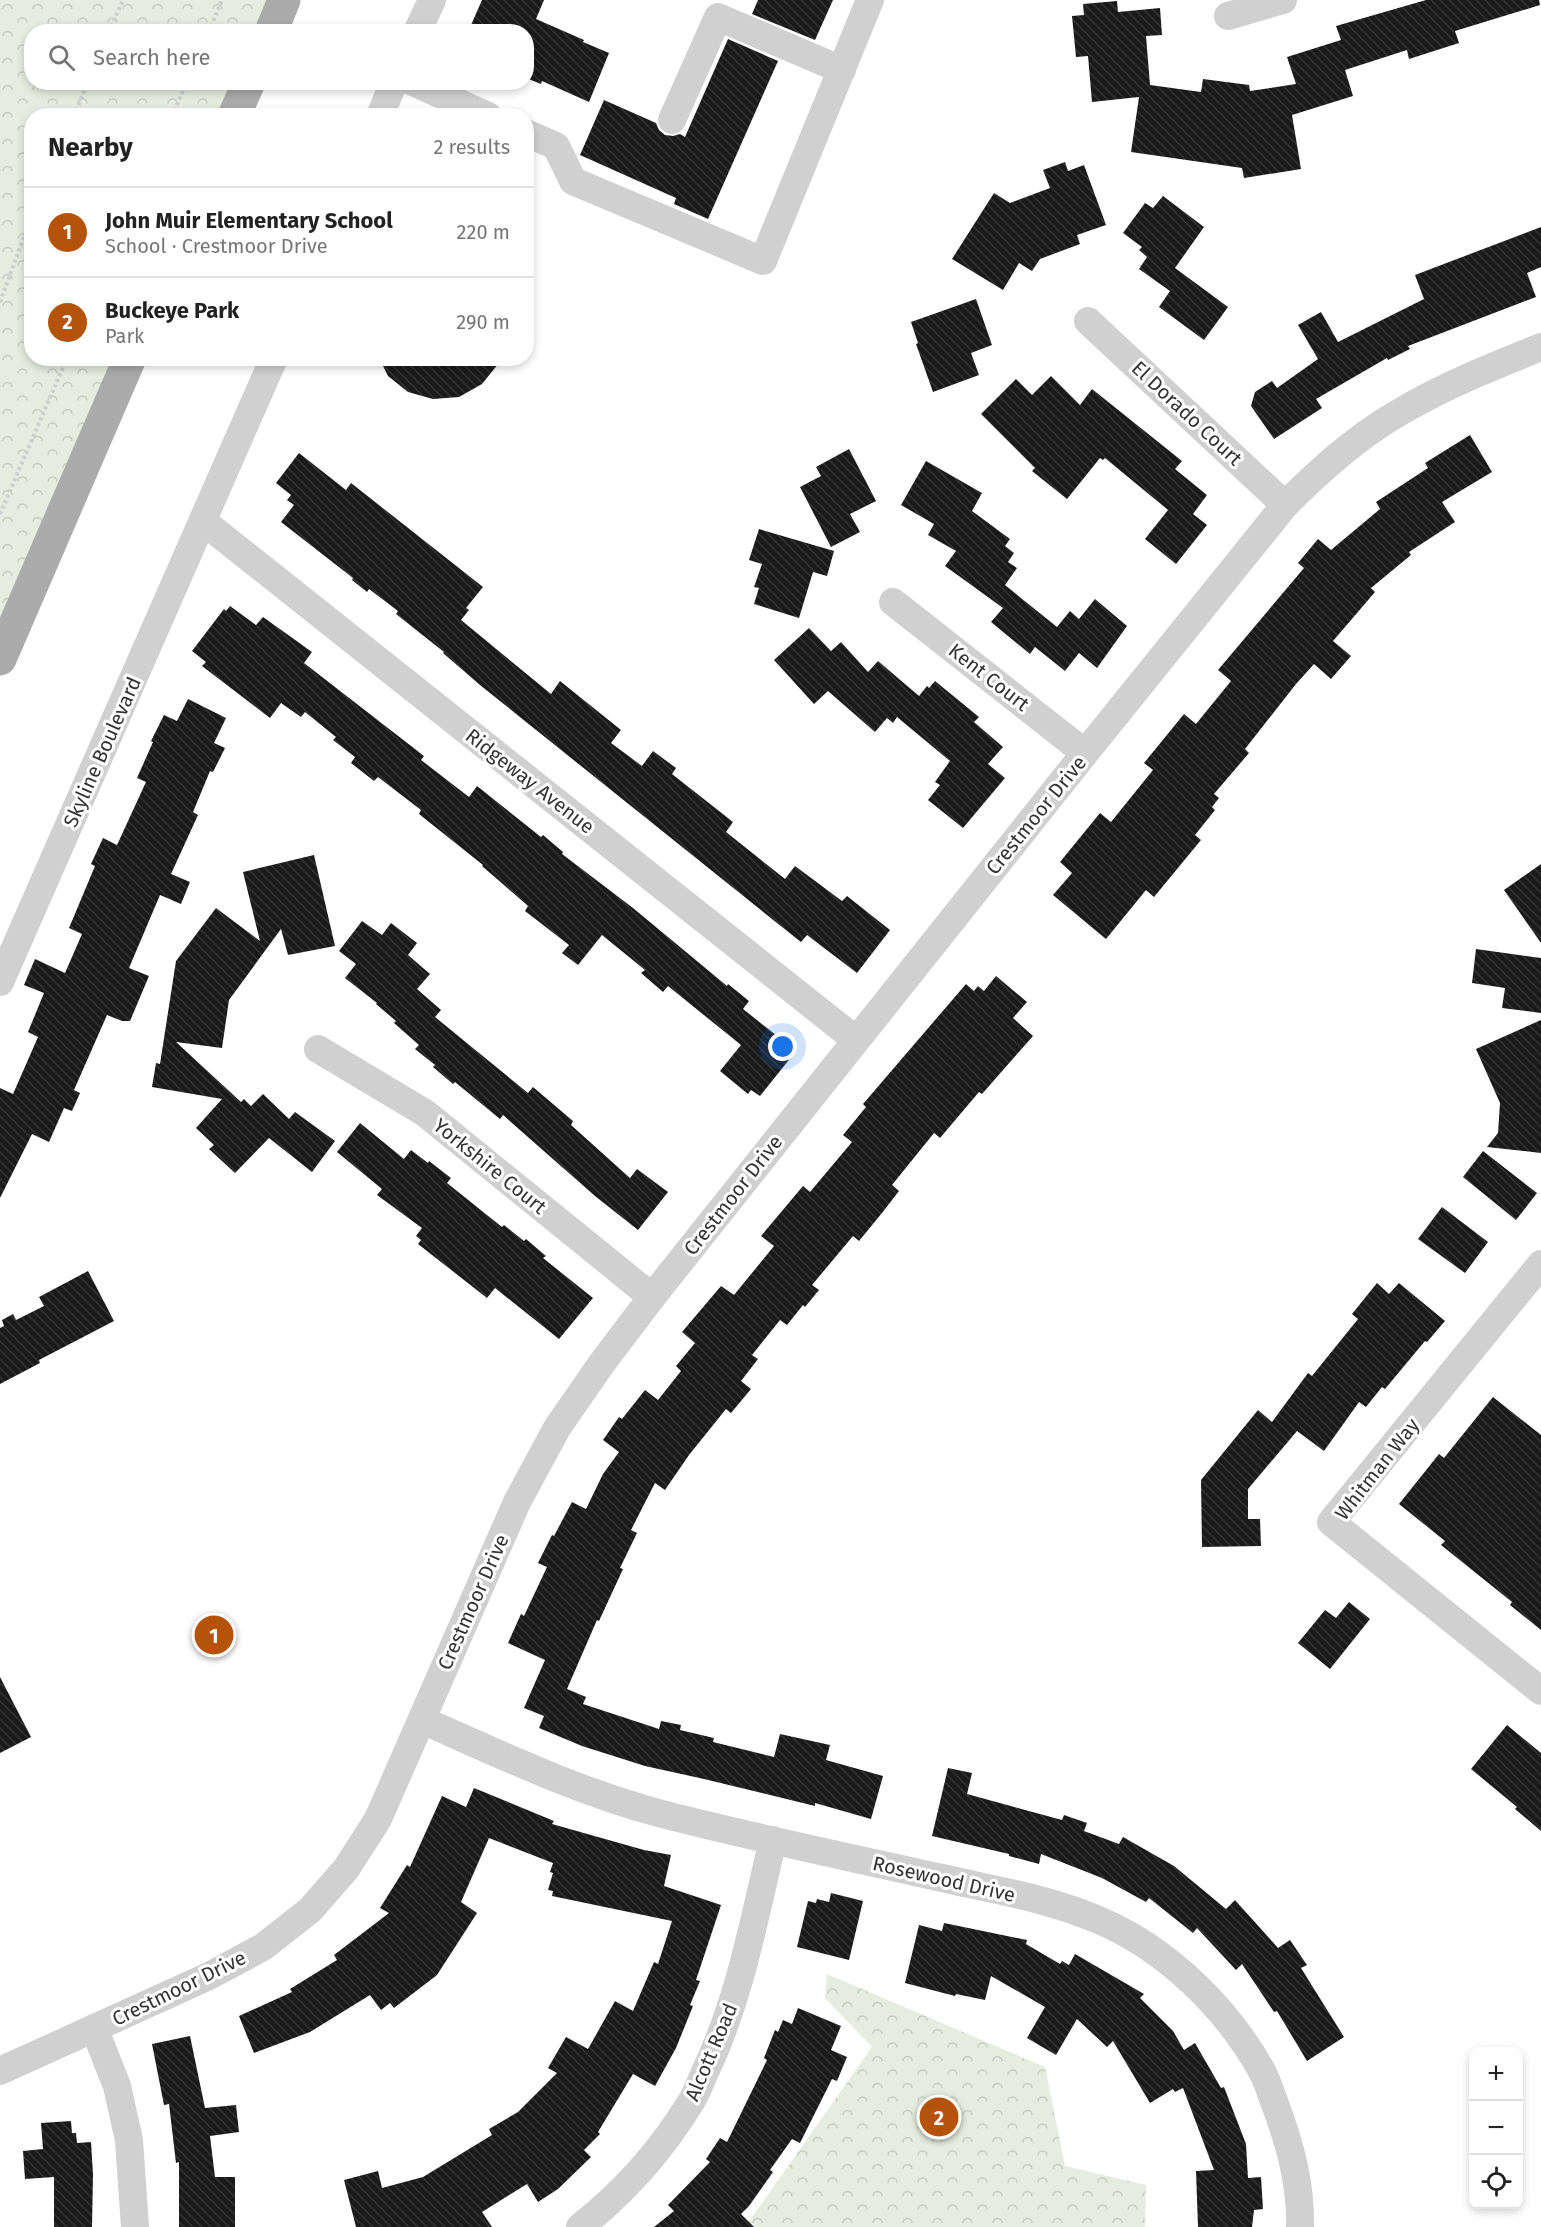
<!DOCTYPE html>
<meta charset="utf-8">
<style>
body{margin:0;font-family:"Fira Sans",sans-serif;background:#f6f6f6;color:#222}
.controls{position:absolute;right:18px;bottom:18px;display:grid;overflow:hidden;border-radius:12px;box-shadow:0 3px 9px #0003}
.controls button{width:54px;height:54px;display:grid;place-items:center;padding:0;border:0;border-bottom:2px solid #e0e0e0;background:#fff;color:#222;font:30px sans-serif}
.you{position:absolute;left:783px;top:1047px;width:21px;height:21px;margin:-15px;border:4px solid #fff;border-radius:50%;background:#1a73e8;box-shadow:0 0 0 9px #1a73e833}
.badge{display:grid;place-items:center;width:39px;height:39px;border-radius:50%;background:#b45309;color:#fff;font-size:20px;font-weight:700}
.pin{position:absolute;translate:-50% -50%;border:3px solid #fff;box-shadow:0 2px 6px #0006}
.list{margin:0;padding:0;list-style:none}
h2{display:flex;justify-content:space-between;align-items:center;height:78px;margin:0;padding:0 24px;font-size:26px}
h2 small{font-size:20px;font-weight:400;color:#767676}
.list li{display:grid;grid-template-columns:39px 1fr auto;gap:18px;align-items:center;box-sizing:border-box;height:90px;padding:0 24px;border-top:2px solid #e0e0e0}
.list b{display:block;font-size:22px;white-space:nowrap}
.list p{margin:0;font-size:20px;white-space:nowrap;color:#767676}
.list em{font-size:20px;font-style:normal;color:#767676}
.icon{flex:none;width:33px;height:33px;fill:none;stroke:currentColor;stroke-width:2;stroke-linecap:round;stroke-linejoin:round}
.map{position:relative;flex:none;width:1541px;height:2227px;overflow:hidden}
.search{position:absolute;background:#fff;box-shadow:0 3px 9px #0003;left:24px;top:24px;width:510px;height:66px;display:flex;align-items:center;gap:15px;box-sizing:border-box;padding:0 21px;border-radius:24px;color:#767676;font-size:22px}
.panel{position:absolute;background:#fff;box-shadow:0 3px 9px #0003;left:24px;top:108px;width:510px;height:258px;border-radius:24px}
.map>svg:first-child{display:block}
.park{fill:url(#park-crowns)}
.building{fill:url(#building-back-hatch)}
.lines{fill:none;stroke-linecap:round;stroke-linejoin:round}
.path{stroke:#cdcdcd;stroke-width:4;stroke-dasharray:3 3;stroke-linecap:butt}
.minor{stroke:#d0d0d0;stroke-width:28}
.major{stroke:#ababab;stroke-width:33}
.labels{text-anchor:middle;stroke-width:6;stroke-linejoin:round;paint-order:stroke}
.street-label{font-size:20px;fill:#333;stroke:#fff}
</style>
<div class="map">
<svg width="1541" height="2227" viewBox="0 0 1541 2227">
<defs>
<pattern id="park-crowns" width="20" height="18" patternUnits="userSpaceOnUse" patternTransform="scale(1.5)"><rect width="20" height="18" fill="#e6ecdf"/><path d="M2 6a3 3 0 1 1 6 0M12 15a3 3 0 1 1 6 0" fill="none" stroke="#c6cbc0"/></pattern>
<pattern id="building-back-hatch" width="6" height="6" patternUnits="userSpaceOnUse" patternTransform="scale(1.5)"><rect width="6" height="6" fill="#1a1a1a"/><path d="M-1 5l2 2M0 0l6 6M5-1l2 2" fill="none" stroke="#333"/></pattern>
</defs>
<rect width="100%" height="100%" fill="#fff"/>
<g class="park">
<path d="M 0,0 L 284,0 L 271,31 L 32,32 L 32,82 L 249,83 L 234,115 L 32,116 L 32,358 L 130,359 L 0,659 Z"/>
<path d="M 827,1974 L 1045,2067 L 1065,2166 L 1146,2185 L 1145,2227 L 745,2227 L 872,2047 L 825,1998 Z"/>
</g>
<g class="building">
<path d="M 482,0 L 544,0 L 536,19 L 584,40 L 583,42 L 609,53 L 589,102 L 542,81 L 541,84 L 526,78 L 526,32 L 468,32 Z"/>
<path d="M 758,0 L 833,0 L 815,40 L 752,14 Z"/>
<path d="M 1426,0 L 1539,0 L 1540,5 L 1455,31 L 1459,43 L 1409,59 L 1407,50 L 1345,70 L 1353,96 L 1292,115 L 1301,169 L 1244,178 L 1242,168 L 1131,152 L 1139,97 L 1092,102 L 1088,56 L 1076,57 L 1072,16 L 1084,15 L 1083,4 L 1117,1 L 1118,12 L 1160,8 L 1162,35 L 1146,36 L 1150,85 L 1201,92 L 1203,79 L 1249,85 L 1250,91 L 1296,84 L 1287,57 L 1341,40 L 1336,26 Z"/>
<path d="M 728,39 L 778,61 L 708,219 L 674,204 L 676,198 L 580,155 L 604,100 L 656,123 L 659,130 L 665,135 L 673,136 L 680,134 L 685,137 Z"/>
<path d="M 1065,162 L 1068,171 L 1084,165 L 1106,225 L 1077,235 L 1080,244 L 1040,259 L 1032,271 L 1019,263 L 1003,290 L 952,259 L 994,193 L 1010,203 L 1050,188 L 1043,170 Z"/>
<path d="M 1163,196 L 1204,227 L 1175,268 L 1228,307 L 1204,340 L 1159,307 L 1170,291 L 1139,269 L 1147,257 L 1139,250 L 1142,247 L 1123,233 L 1145,203 L 1153,208 Z"/>
<path d="M 1541,227 L 1541,267 L 1527,273 L 1536,297 L 1408,346 L 1410,349 L 1388,360 L 1387,358 L 1316,399 L 1322,408 L 1274,439 L 1251,406 L 1255,392 L 1272,381 L 1277,388 L 1318,359 L 1298,325 L 1321,312 L 1338,342 L 1424,299 L 1415,275 Z"/>
<path d="M 976,299 L 992,345 L 971,353 L 979,375 L 933,392 L 916,344 L 918,343 L 911,322 Z"/>
<path d="M 379,358 L 503,358 L 482,384 L 459,397 L 433,399 L 408,392 L 388,376 Z"/>
<path d="M 1051,376 L 1080,405 L 1092,389 L 1182,461 L 1175,469 L 1207,495 L 1193,514 L 1207,525 L 1176,564 L 1145,539 L 1168,510 L 1105,458 L 1103,460 L 1100,458 L 1067,499 L 1032,471 L 1035,468 L 981,414 L 1016,379 L 1032,395 Z"/>
<path d="M 1470,435 L 1492,472 L 1442,502 L 1455,522 L 1409,552 L 1411,555 L 1371,588 L 1375,592 L 1333,641 L 1351,656 L 1331,679 L 1314,664 L 1296,684 L 1245,749 L 1249,753 L 1214,794 L 1219,798 L 1212,807 L 1215,810 L 1195,835 L 1201,840 L 1154,897 L 1146,890 L 1106,939 L 1053,895 L 1072,873 L 1060,862 L 1100,813 L 1111,822 L 1153,770 L 1144,763 L 1184,714 L 1196,724 L 1231,681 L 1218,670 L 1304,568 L 1298,563 L 1318,539 L 1331,550 L 1380,509 L 1376,502 L 1428,468 L 1425,463 Z"/>
<path d="M 849,449 L 876,501 L 850,514 L 860,532 L 831,547 L 800,487 L 821,476 L 816,467 Z"/>
<path d="M 299,453 L 346,490 L 351,483 L 483,587 L 466,608 L 469,610 L 461,620 L 551,694 L 560,681 L 621,730 L 611,743 L 642,766 L 653,751 L 676,768 L 672,774 L 733,822 L 726,832 L 785,879 L 795,866 L 842,901 L 847,896 L 890,930 L 857,973 L 807,935 L 801,942 L 777,923 L 480,685 L 443,653 L 444,652 L 396,614 L 398,611 L 369,589 L 367,592 L 352,580 L 353,578 L 281,522 L 294,505 L 287,500 L 291,495 L 276,483 Z"/>
<path d="M 926,461 L 982,493 L 972,511 L 1010,539 L 1005,546 L 1014,553 L 1008,562 L 1017,568 L 1005,585 L 1057,627 L 1070,611 L 1079,619 L 1095,599 L 1127,626 L 1097,668 L 1079,653 L 1065,671 L 1035,647 L 1030,654 L 991,622 L 1003,608 L 945,566 L 956,551 L 928,535 L 934,524 L 901,505 Z"/>
<path d="M 759,529 L 834,551 L 827,576 L 813,572 L 799,618 L 754,604 L 759,588 L 754,587 L 762,564 L 749,560 Z"/>
<path d="M 230,606 L 256,625 L 263,617 L 312,652 L 304,663 L 424,756 L 421,760 L 469,797 L 477,786 L 541,837 L 543,835 L 563,852 L 562,854 L 633,908 L 727,986 L 728,984 L 749,1001 L 743,1009 L 796,1051 L 760,1096 L 751,1090 L 748,1094 L 720,1071 L 741,1045 L 668,986 L 663,992 L 641,973 L 645,970 L 602,935 L 578,965 L 562,953 L 569,945 L 525,911 L 528,906 L 482,866 L 483,865 L 419,814 L 421,810 L 378,777 L 374,781 L 351,763 L 355,757 L 333,740 L 336,737 L 305,712 L 301,717 L 281,703 L 270,718 L 202,666 L 206,662 L 192,651 L 224,609 L 226,611 Z"/>
<path d="M 809,628 L 831,651 L 841,642 L 868,672 L 878,661 L 919,696 L 927,686 L 929,688 L 935,681 L 979,717 L 974,722 L 1003,747 L 988,764 L 1005,778 L 963,828 L 928,800 L 940,785 L 935,782 L 950,761 L 897,717 L 893,723 L 887,718 L 875,732 L 828,691 L 814,704 L 774,660 Z"/>
<path d="M 188,699 L 226,718 L 214,743 L 225,748 L 213,772 L 210,771 L 193,812 L 198,815 L 171,874 L 190,882 L 181,904 L 160,895 L 129,968 L 149,976 L 130,1021 L 122,1021 L 107,1015 L 74,1090 L 80,1093 L 72,1111 L 64,1108 L 49,1142 L 32,1134 L 0,1198 L 0,1088 L 13,1094 L 38,1037 L 28,1032 L 44,993 L 24,985 L 35,959 L 65,973 L 82,934 L 69,928 L 95,866 L 91,864 L 103,838 L 117,845 L 146,782 L 137,778 L 153,742 L 151,741 L 164,715 L 177,721 Z"/>
<path d="M 314,855 L 335,946 L 288,955 L 281,929 L 229,1000 L 222,1048 L 176,1042 L 241,1102 L 244,1099 L 251,1106 L 263,1094 L 289,1119 L 295,1112 L 335,1141 L 312,1172 L 269,1138 L 235,1173 L 209,1149 L 214,1145 L 196,1128 L 222,1099 L 152,1087 L 156,1063 L 160,1064 L 176,961 L 216,908 L 260,941 L 243,872 Z"/>
<path d="M 1541,864 L 1541,943 L 1504,890 Z"/>
<path d="M 362,921 L 382,935 L 391,923 L 417,943 L 408,955 L 430,974 L 417,989 L 441,1010 L 435,1017 L 528,1093 L 533,1087 L 573,1121 L 571,1125 L 630,1178 L 637,1169 L 668,1192 L 638,1230 L 595,1196 L 503,1115 L 500,1119 L 455,1082 L 453,1084 L 433,1067 L 435,1065 L 415,1049 L 419,1045 L 394,1023 L 396,1021 L 376,1004 L 377,1003 L 345,978 L 356,964 L 339,951 Z"/>
<path d="M 1476,949 L 1541,958 L 1541,1013 L 1502,1008 L 1505,988 L 1472,983 Z"/>
<path d="M 996,976 L 1027,1002 L 1013,1018 L 1033,1036 L 982,1094 L 979,1092 L 940,1138 L 934,1133 L 892,1185 L 899,1191 L 882,1213 L 859,1241 L 853,1236 L 812,1285 L 819,1290 L 805,1307 L 803,1305 L 787,1325 L 780,1320 L 752,1355 L 758,1359 L 741,1381 L 751,1389 L 731,1413 L 726,1409 L 689,1455 L 665,1490 L 655,1483 L 631,1530 L 637,1533 L 620,1568 L 623,1569 L 599,1621 L 597,1620 L 567,1689 L 586,1697 L 583,1704 L 659,1729 L 661,1721 L 681,1725 L 680,1730 L 714,1738 L 713,1742 L 774,1757 L 780,1734 L 830,1745 L 826,1760 L 883,1776 L 871,1819 L 815,1803 L 815,1806 L 704,1779 L 645,1766 L 582,1746 L 539,1728 L 544,1716 L 524,1708 L 545,1660 L 508,1643 L 521,1614 L 524,1616 L 547,1567 L 538,1563 L 552,1535 L 554,1536 L 572,1502 L 586,1509 L 603,1474 L 619,1452 L 603,1440 L 619,1417 L 622,1419 L 645,1390 L 658,1400 L 681,1371 L 676,1366 L 695,1343 L 682,1332 L 721,1286 L 734,1295 L 774,1246 L 761,1236 L 803,1186 L 810,1192 L 852,1142 L 843,1135 L 866,1107 L 863,1104 L 966,984 L 974,991 L 978,986 L 984,991 Z"/>
<path d="M 1541,1020 L 1541,1153 L 1487,1147 L 1498,1133 L 1500,1103 L 1476,1049 Z"/>
<path d="M 360,1123 L 404,1159 L 411,1150 L 428,1163 L 429,1161 L 451,1178 L 447,1183 L 502,1227 L 504,1225 L 524,1241 L 526,1239 L 546,1256 L 543,1258 L 593,1298 L 559,1339 L 495,1288 L 487,1298 L 418,1244 L 421,1240 L 416,1236 L 422,1228 L 377,1195 L 382,1189 L 337,1152 Z"/>
<path d="M 1483,1151 L 1537,1193 L 1516,1220 L 1463,1177 Z"/>
<path d="M 1442,1207 L 1488,1242 L 1465,1273 L 1418,1239 Z"/>
<path d="M 88,1271 L 114,1321 L 39,1360 L 40,1363 L 0,1384 L 0,1328 L 4,1326 L 2,1320 L 13,1314 L 16,1320 L 44,1306 L 39,1297 Z"/>
<path d="M 1377,1283 L 1389,1294 L 1399,1283 L 1445,1321 L 1427,1342 L 1425,1341 L 1385,1389 L 1382,1387 L 1366,1407 L 1359,1402 L 1324,1451 L 1297,1431 L 1248,1489 L 1248,1519 L 1260,1519 L 1261,1546 L 1202,1547 L 1201,1480 L 1258,1410 L 1272,1422 L 1308,1373 L 1312,1376 L 1358,1319 L 1352,1314 Z"/>
<path d="M 1493,1397 L 1541,1435 L 1541,1630 L 1510,1605 L 1512,1602 L 1441,1545 L 1445,1541 L 1399,1504 L 1439,1454 L 1444,1458 Z"/>
<path d="M 1349,1602 L 1370,1619 L 1330,1669 L 1298,1643 L 1325,1610 L 1336,1618 Z"/>
<path d="M 0,1677 L 31,1737 L 0,1753 Z"/>
<path d="M 1507,1725 L 1541,1753 L 1541,1831 L 1515,1809 L 1517,1807 L 1471,1769 Z"/>
<path d="M 948,1768 L 972,1773 L 967,1794 L 1062,1820 L 1064,1815 L 1087,1823 L 1084,1831 L 1119,1844 L 1123,1837 L 1174,1866 L 1226,1909 L 1235,1900 L 1278,1948 L 1290,1940 L 1307,1965 L 1301,1968 L 1344,2037 L 1307,2061 L 1277,2011 L 1274,2012 L 1242,1964 L 1236,1970 L 1197,1928 L 1193,1933 L 1149,1898 L 1146,1902 L 1102,1878 L 1041,1854 L 1039,1864 L 1009,1856 L 1009,1854 L 932,1836 Z"/>
<path d="M 474,1788 L 554,1821 L 552,1824 L 644,1850 L 671,1855 L 664,1886 L 721,1905 L 696,1980 L 700,1981 L 690,2005 L 693,2006 L 676,2048 L 655,2086 L 633,2074 L 598,2132 L 600,2134 L 584,2150 L 591,2157 L 558,2189 L 538,2202 L 527,2184 L 482,2212 L 492,2227 L 356,2227 L 344,2180 L 378,2171 L 382,2188 L 423,2177 L 492,2135 L 489,2129 L 518,2112 L 557,2073 L 548,2068 L 566,2037 L 588,2049 L 615,2001 L 633,2011 L 654,1962 L 658,1964 L 672,1921 L 552,1896 L 553,1891 L 548,1890 L 553,1873 L 550,1872 L 553,1863 L 489,1838 L 461,1902 L 477,1913 L 437,1975 L 394,2008 L 390,2003 L 381,2010 L 370,1995 L 310,2032 L 254,2053 L 239,2016 L 292,1992 L 290,1989 L 337,1960 L 334,1955 L 389,1913 L 380,1908 L 407,1865 L 410,1867 L 442,1796 L 466,1807 Z"/>
<path d="M 831,1893 L 863,1901 L 849,1960 L 797,1947 L 808,1901 L 816,1903 L 817,1899 L 829,1902 Z"/>
<path d="M 944,1923 L 1027,1940 L 1026,1944 L 1060,1964 L 1062,1961 L 1069,1965 L 1075,1954 L 1144,1994 L 1140,1998 L 1173,2031 L 1184,2050 L 1195,2043 L 1221,2088 L 1224,2087 L 1246,2144 L 1248,2178 L 1261,2177 L 1263,2209 L 1254,2210 L 1252,2227 L 1198,2227 L 1196,2171 L 1214,2170 L 1183,2088 L 1175,2092 L 1173,2089 L 1150,2103 L 1113,2041 L 1107,2047 L 1077,2019 L 1056,2055 L 1027,2038 L 1045,2007 L 991,1976 L 985,2000 L 956,1994 L 955,1996 L 905,1983 L 919,1925 L 942,1931 Z"/>
<path d="M 798,2008 L 841,2026 L 831,2050 L 847,2057 L 837,2081 L 832,2079 L 800,2143 L 792,2139 L 770,2170 L 773,2172 L 749,2206 L 741,2214 L 754,2227 L 654,2227 L 674,2211 L 668,2205 L 710,2162 L 706,2159 L 720,2138 L 727,2142 L 767,2060 L 764,2058 L 775,2030 L 778,2032 L 783,2020 L 792,2024 Z"/>
<path d="M 190,2036 L 205,2108 L 236,2105 L 239,2132 L 210,2136 L 215,2177 L 235,2177 L 235,2227 L 179,2227 L 179,2162 L 176,2163 L 169,2104 L 164,2105 L 152,2044 Z"/>
<path d="M 71,2121 L 72,2133 L 76,2133 L 77,2143 L 91,2142 L 93,2174 L 92,2227 L 54,2227 L 54,2177 L 25,2179 L 23,2151 L 43,2149 L 41,2123 Z"/>
</g>
<g class="lines">
<g class="path">
<path d="M 109,32 L 123,0"/>
<path d="M 209,32 L 222,0"/>
<path d="M 74,116 L 88,82"/>
<path d="M 172,116 L 187,82"/>
<path d="M 0,302 L 32,215"/>
<path d="M 0,514 L 67,358"/>
</g>
<g class="minor">
<path d="M 1228,16 L 1283,0"/>
<path d="M 417,32 L 432,0"/>
<path d="M 413,82 L 488,116"/>
<path d="M 380,116 L 394,82"/>
<path d="M 672,120 L 718,17 L 842,70"/>
<path d="M 526,133 L 556,146 L 573,181 L 763,261 L 870,0"/>
<path d="M 1088,321 L 1285,505"/>
<path d="M 204,522 L 856,1040"/>
<path d="M 893,602 L 1085,753"/>
<path d="M 0,982 L 274,358"/>
<path d="M 318,1049 L 425,1113 L 652,1297"/>
<path d="M 1541,1264 L 1331,1522 L 1541,1691"/>
<path d="M 422,1720 C 501,1755 579,1792 662,1814 C 755,1838 849,1857 942,1878 C 995,1890 1051,1899 1101,1921 C 1168,1950 1228,2009 1263,2073 C 1268,2083 1271,2094 1275,2104 C 1290,2144 1301,2184 1300,2227"/>
<path d="M 94,2028 L 117,2086 L 129,2140 L 135,2227"/>
<path d="M 0,2071 L 209,1976 L 263,1947 L 310,1910 L 346,1869 L 378,1819 L 517,1502 L 557,1428 L 602,1363 L 652,1297 L 1085,753 L 1285,505 C 1318,472 1354,439 1395,415 C 1441,387 1491,367 1541,347"/>
<path d="M 580,2227 C 623,2193 660,2152 689,2105 C 696,2095 700,2083 705,2072 C 740,1999 754,1919 773,1840"/>
</g>
<g class="major">
<path d="M 271,32 L 284,0"/>
<path d="M 234,116 L 249,82"/>
<path d="M 0,659 L 130,358"/>
</g>
</g>
<g class="labels">
<g class="street-label">
<text transform="translate(1187 413) rotate(43)" y="7">El Dorado Court</text>
<text transform="translate(989 677) rotate(38)" y="7">Kent Court</text>
<text transform="translate(102 752) rotate(-66)" y="7">Skyline Boulevard</text>
<text transform="translate(530 781) rotate(38)" y="7">Ridgeway Avenue</text>
<text transform="translate(1036 815) rotate(-51)" y="7">Crestmoor Drive</text>
<text transform="translate(490 1166) rotate(39)" y="7">Yorkshire Court</text>
<text transform="translate(733 1195) rotate(-52)" y="7">Crestmoor Drive</text>
<text transform="translate(1377 1469) rotate(-52)" y="7">Whitman Way</text>
<text transform="translate(473 1602) rotate(-66)" y="7">Crestmoor Drive</text>
<text transform="translate(944 1879) rotate(13)" y="7">Rosewood Drive</text>
<text transform="translate(179 1988) rotate(-26)" y="7">Crestmoor Drive</text>
<text transform="translate(711 2052) rotate(-67)" y="7">Alcott Road</text>
</g>
</g>
</svg>
<div class="controls">
<button>+</button>
<button>−</button>
<button><svg class="icon" aria-label="locate" viewBox="0 0 24 24"><circle cx="12" cy="12" r="6"/><path d="M12 2v4M12 18v4M2 12h4M18 12h4"/></svg></button>
</div>
<div class="you"></div>
<div class="pin badge" style="left:214px;top:1635px">1</div>
<div class="pin badge" style="left:939px;top:2117px">2</div>
<div class="search"><svg class="icon" aria-label="search" viewBox="0 0 24 24"><circle cx="10" cy="10" r="6"/><path d="M15 15l6 6"/></svg>Search here</div>
<section class="panel">
<h2>Nearby<small>2 results</small></h2>
<ul class="list">
<li><span class="badge">1</span><div><b>John Muir Elementary School</b><p>School · Crestmoor Drive</p></div><em>220 m</em></li>
<li><span class="badge">2</span><div><b>Buckeye Park</b><p>Park</p></div><em>290 m</em></li>
</ul>
</section>
</div>
